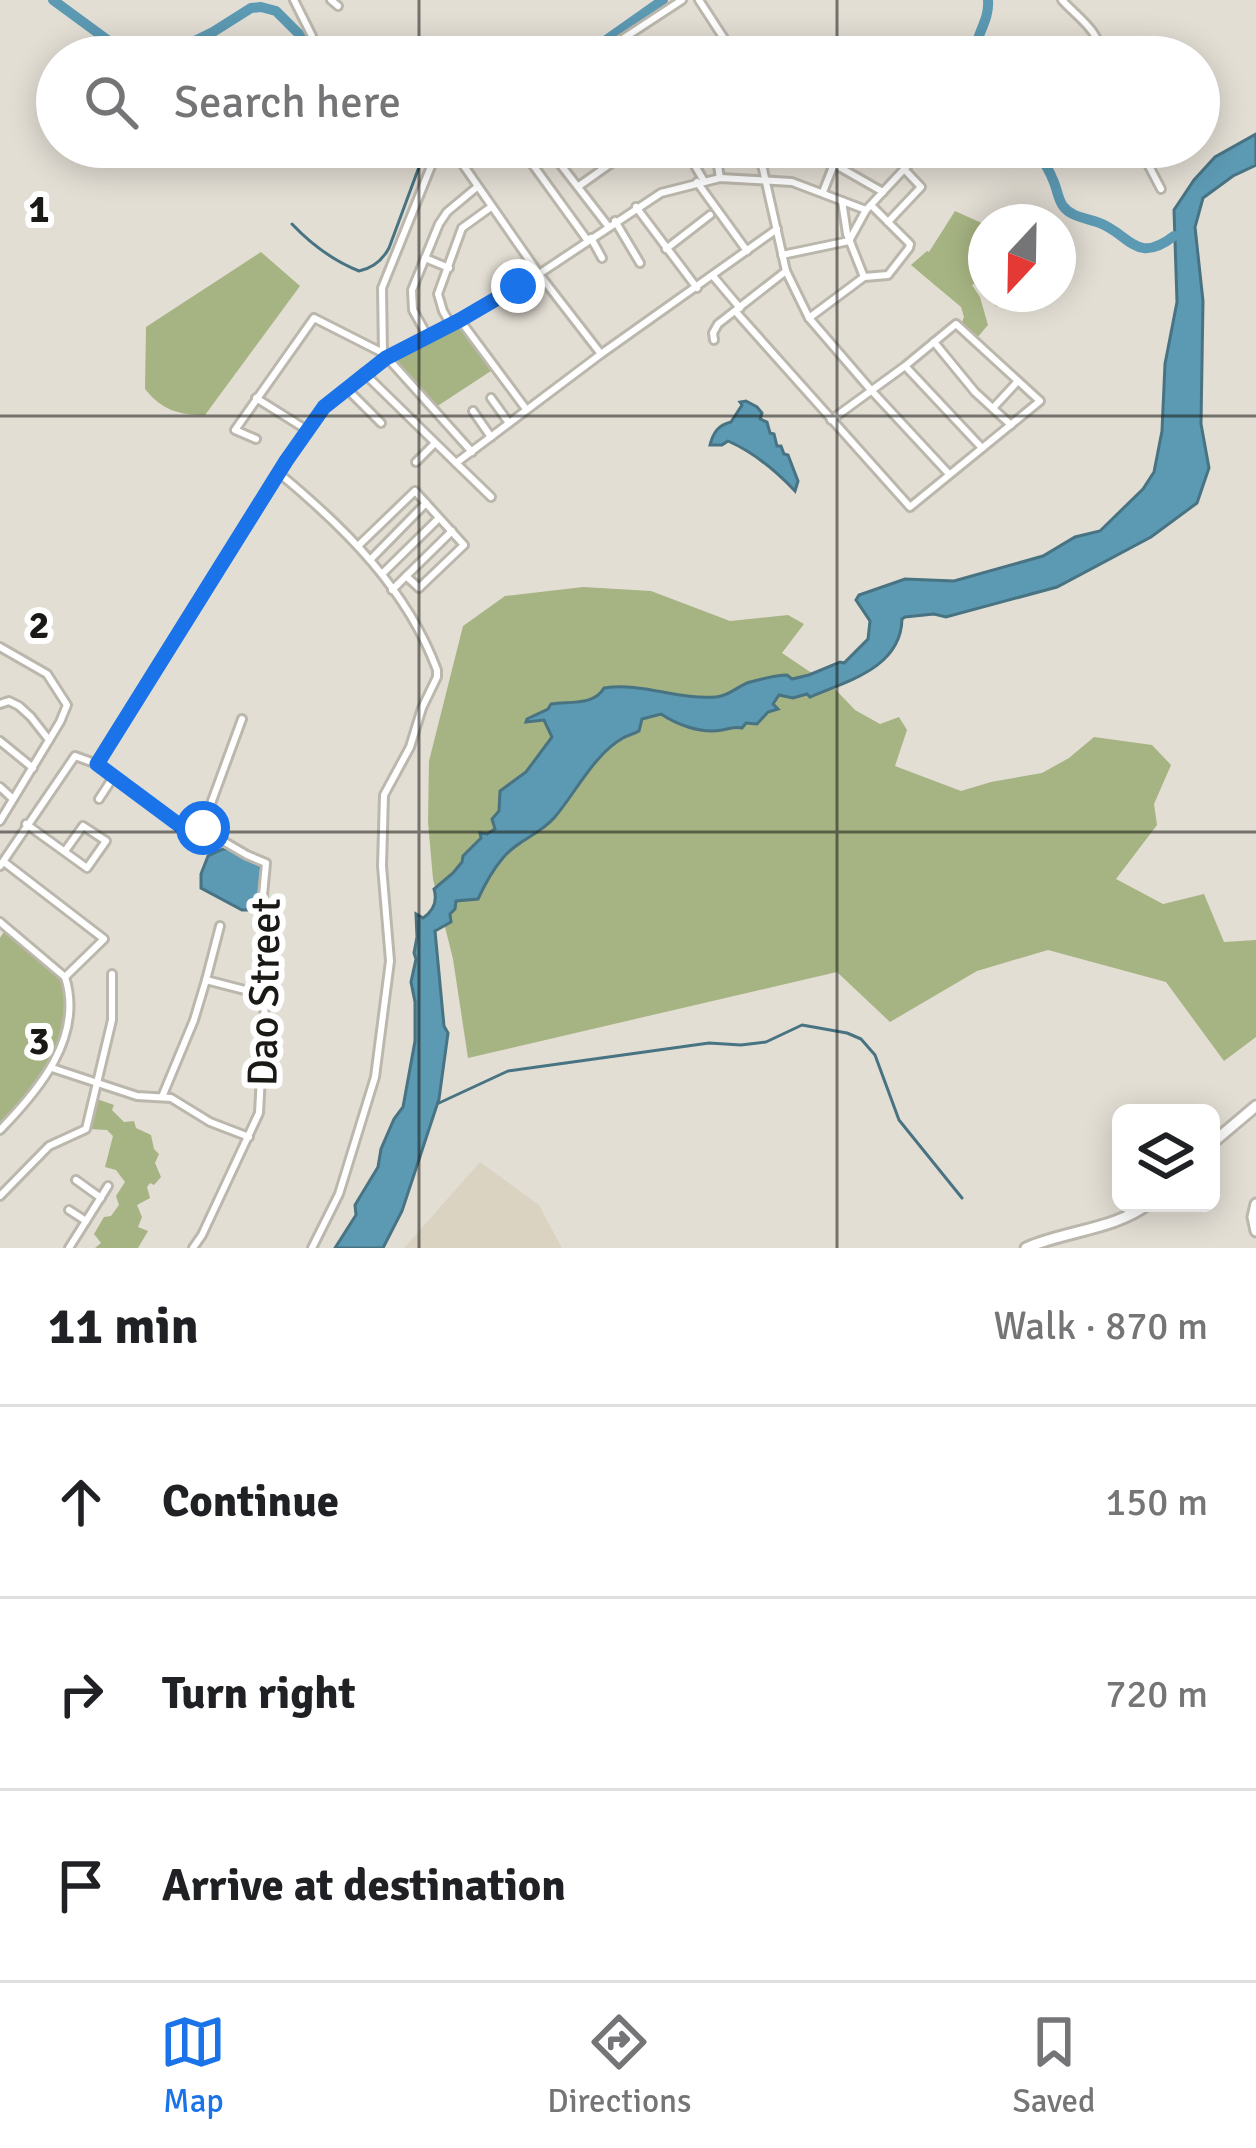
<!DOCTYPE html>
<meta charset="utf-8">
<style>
body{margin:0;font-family:Signika,sans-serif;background:#f6f6f6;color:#202124}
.controls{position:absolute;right:36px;bottom:36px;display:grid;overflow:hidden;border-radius:18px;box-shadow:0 6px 30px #0003}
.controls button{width:108px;height:108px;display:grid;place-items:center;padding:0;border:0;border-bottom:3px solid #e0e0e0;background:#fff;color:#202124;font:60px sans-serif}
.compass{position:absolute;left:968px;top:204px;width:108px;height:108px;border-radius:50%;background:#fff;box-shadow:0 6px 30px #0003;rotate:202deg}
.stop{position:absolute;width:36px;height:36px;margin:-27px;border:9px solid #1a73e8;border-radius:50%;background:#fff}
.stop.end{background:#1a73e8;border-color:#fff;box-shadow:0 3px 12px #0008}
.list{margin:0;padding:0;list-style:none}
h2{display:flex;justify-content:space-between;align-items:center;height:156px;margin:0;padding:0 48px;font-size:51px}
h2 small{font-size:39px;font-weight:400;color:#757577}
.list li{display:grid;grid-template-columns:78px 1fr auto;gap:36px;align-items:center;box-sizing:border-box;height:192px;padding:0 48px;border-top:3px solid #e0e0e0}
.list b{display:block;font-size:45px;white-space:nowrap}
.list em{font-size:39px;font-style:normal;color:#757577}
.icon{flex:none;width:66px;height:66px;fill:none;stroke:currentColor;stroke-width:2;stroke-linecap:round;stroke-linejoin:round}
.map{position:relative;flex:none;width:1256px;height:1248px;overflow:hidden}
.search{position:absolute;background:#fff;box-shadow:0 6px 30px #0003;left:36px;right:36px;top:36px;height:132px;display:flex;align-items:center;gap:30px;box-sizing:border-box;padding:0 42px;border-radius:66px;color:#757577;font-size:45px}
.sheet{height:732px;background:#fff}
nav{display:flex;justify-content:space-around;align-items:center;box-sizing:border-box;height:168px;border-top:3px solid #e0e0e0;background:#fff;font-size:33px;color:#757577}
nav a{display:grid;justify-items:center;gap:6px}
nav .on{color:#1a73e8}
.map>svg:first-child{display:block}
.built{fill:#dad3c2}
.green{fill:#a6b382}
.water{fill:#5c99b2;stroke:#487383;stroke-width:3}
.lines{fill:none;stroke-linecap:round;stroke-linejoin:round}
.stream{stroke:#487383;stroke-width:3}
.river{stroke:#5c99b2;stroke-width:10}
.minor-casing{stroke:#bbb7ad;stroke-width:12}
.major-casing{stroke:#bbb7ad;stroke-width:15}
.minor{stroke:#fff;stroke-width:6}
.major{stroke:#fff;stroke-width:9}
.route{stroke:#1a73e8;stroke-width:15}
.grid{fill:none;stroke:#1a1915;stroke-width:3;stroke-opacity:0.55}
.labels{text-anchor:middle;stroke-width:12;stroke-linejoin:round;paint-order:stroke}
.street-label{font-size:42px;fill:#1a1915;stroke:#fff}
.grid-label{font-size:39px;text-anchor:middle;font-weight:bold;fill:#1a1915;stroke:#fff;stroke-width:12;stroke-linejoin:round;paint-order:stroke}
</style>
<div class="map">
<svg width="1256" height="1248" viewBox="0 0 1256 1248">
<rect width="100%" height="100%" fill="#e3ded4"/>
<path class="built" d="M 480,1162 L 539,1205 L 562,1248 L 404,1248 Z"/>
<g class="green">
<path d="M 955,211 L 986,225 L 986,294 L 1003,294 L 997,307 L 974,284 L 972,285 L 980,297 L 988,325 L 976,339 L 960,327 L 964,317 L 961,307 L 911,265 L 927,251 L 929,252 Z"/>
<path d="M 261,252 L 300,286 L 205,415 C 178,415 162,410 145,389 L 146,327 Z"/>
<path d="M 460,324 L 494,369 L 433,409 L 387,362 Z"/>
<path d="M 583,587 L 651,591 L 730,621 L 788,615 L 804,624 L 782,653 L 834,688 L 855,710 L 880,724 L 899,717 L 907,730 L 895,766 L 961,791 L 991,782 L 1042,773 L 1069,758 L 1094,737 L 1152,745 L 1171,765 L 1154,804 L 1157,825 L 1116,879 L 1163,904 L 1204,894 L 1224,942 L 1256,940 L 1256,1037 L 1224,1061 L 1166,982 L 1048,950 L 977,971 L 890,1022 L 837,972 L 468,1058 L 453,959 L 433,879 L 428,822 L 429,761 L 463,626 L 505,596 Z"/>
<path d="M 5,930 L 41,956 L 67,985 C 67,1049 41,1079 0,1123 L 0,938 Z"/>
<path d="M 94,1098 L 114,1105 L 112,1110 L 124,1122 L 134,1121 L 136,1128 L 151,1135 L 154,1149 L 159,1154 L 155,1163 L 161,1177 L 154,1185 L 150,1183 L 147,1187 L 150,1198 L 137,1205 L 142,1217 L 138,1227 L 148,1231 L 138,1248 L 95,1248 L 101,1243 L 94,1234 L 104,1217 L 111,1216 L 119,1205 L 116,1196 L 125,1182 L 116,1170 L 105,1167 L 113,1136 L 107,1130 L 89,1129 Z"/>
</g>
<g class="water">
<path d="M 1256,134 L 1256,165 L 1233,176 L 1203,198 L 1195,227 L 1203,301 L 1201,424 L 1209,468 L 1197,503 L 1151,537 L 1057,587 L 946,617 L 934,614 L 905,617 L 902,619 C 901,668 847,681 810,697 L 807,694 L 793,698 L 779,695 L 773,704 L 778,709 L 768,712 L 757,724 L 746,723 L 742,728 C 735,726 729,729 722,730 C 700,734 676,724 661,714 L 642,719 L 639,731 C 634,734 628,735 623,738 C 594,754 575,794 554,818 C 539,835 516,841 502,859 C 492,871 485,884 478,899 L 456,901 L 455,909 L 450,914 L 451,922 L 435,931 L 444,1026 L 448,1033 L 439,1099 L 402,1211 L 383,1248 L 335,1248 L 356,1215 L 355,1205 L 378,1167 L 381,1149 L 394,1119 L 403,1107 L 415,1041 L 415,1002 L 411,982 L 416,959 L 414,953 L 417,937 L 416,914 L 423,918 C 433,911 438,902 434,889 L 453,873 L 462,862 L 463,856 L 481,838 L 480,833 L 487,834 L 495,829 L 492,819 L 499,811 L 500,791 L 526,772 L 552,737 L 544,720 L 526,722 L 527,719 L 548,709 L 551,704 C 569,701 594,706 604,688 C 642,682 677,700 716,697 C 730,696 737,686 750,682 C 762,679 775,675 787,675 L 792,679 L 809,675 L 840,662 L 844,663 L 868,639 L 870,621 L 856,600 L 859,595 L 905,579 L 954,581 L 1043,556 L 1075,537 L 1100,531 L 1143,489 L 1154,472 L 1162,431 L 1165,364 L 1177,302 L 1174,210 L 1194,180 L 1215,157 Z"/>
<path d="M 746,401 L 757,407 L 762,413 L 760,419 L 767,422 L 770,433 L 774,434 L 777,446 L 781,446 L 784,454 L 788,455 L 798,481 L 795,491 C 777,472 753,452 728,441 L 722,445 L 710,445 C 713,433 718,425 731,422 L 742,405 L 740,402 Z"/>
<path d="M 223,849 L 233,849 L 260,865 L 263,877 L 260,910 L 242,910 L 201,888 L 201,874 L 208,856 Z"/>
</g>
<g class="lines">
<g class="stream">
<path d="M 292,224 C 310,243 334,261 359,271 C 373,268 382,261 389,248 L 419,167 L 439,147"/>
<path d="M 439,1103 L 508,1071 L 709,1043 L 741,1045 L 766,1042 L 802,1025 L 847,1033 L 861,1039 L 875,1055 L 899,1120 L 962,1198"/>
</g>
<g class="river">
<path d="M 53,0 L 113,44 L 140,57"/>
<path d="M 162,57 L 213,32 L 251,8 L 261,7 L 276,11 L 303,38 L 305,48 L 303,57"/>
<path d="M 582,57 L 663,0"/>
<path d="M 974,57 C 974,37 990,21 988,0"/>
<path d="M 356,147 L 364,155 L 373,157 L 389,147"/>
<path d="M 1034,147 C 1041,158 1048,167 1053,180 C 1057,188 1058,200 1063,206 C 1071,217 1086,218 1097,222 C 1130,233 1135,266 1174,236"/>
</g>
<g class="minor-casing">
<g id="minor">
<path d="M 294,0 L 312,36"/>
<path d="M 331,0 L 338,6"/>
<path d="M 699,0 L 736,57"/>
<path d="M 1062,0 C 1078,18 1101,31 1101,57"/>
<path d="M 647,44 L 656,57"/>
<path d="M 595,57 L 682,0"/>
<path d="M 448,147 L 436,154 L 382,288 L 383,353 L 472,452"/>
<path d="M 520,147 L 588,241"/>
<path d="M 547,147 L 608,226"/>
<path d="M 603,147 L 614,162"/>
<path d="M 684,147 L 704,181"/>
<path d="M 715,147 L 720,178"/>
<path d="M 758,147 L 786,271 L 809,318 L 871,390 L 949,474"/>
<path d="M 902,147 L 914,159"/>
<path d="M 1139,147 L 1161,189"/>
<path d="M 457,156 L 539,274 L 601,354"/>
<path d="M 834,164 L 883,192"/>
<path d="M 840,167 L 859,147"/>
<path d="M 697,182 L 747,251"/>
<path d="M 579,186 L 634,147"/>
<path d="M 823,192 L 834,164 L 823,147"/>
<path d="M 842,201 L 847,234 L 864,277"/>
<path d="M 636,207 L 697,288"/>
<path d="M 615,221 L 640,263"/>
<path d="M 888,222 L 921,187 L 904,169"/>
<path d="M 591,238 L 602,258"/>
<path d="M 666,249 L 710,215"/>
<path d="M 782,255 L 849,241 L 866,210 L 923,149"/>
<path d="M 425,258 L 449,268"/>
<path d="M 713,276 L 740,308"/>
<path d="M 736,312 L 910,507 L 1040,401 L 956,324 L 905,366 L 831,420"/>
<path d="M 809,318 L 864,277 L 888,275 L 909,248 L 910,244 L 871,205"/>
<path d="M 460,320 L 526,409"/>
<path d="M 451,325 L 443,311 L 438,294 L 462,228 L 491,207"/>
<path d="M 428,337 L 413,310 L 412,290 L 439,224 L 447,212 L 477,187"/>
<path d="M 714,340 L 713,333 L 718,324 L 786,271"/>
<path d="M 934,342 L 975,392 L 1011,425"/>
<path d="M 906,367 L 982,448"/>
<path d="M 364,373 L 456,463 L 601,354 L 777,229"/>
<path d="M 346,388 L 381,423"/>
<path d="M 256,398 L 307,430"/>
<path d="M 491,398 L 509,423"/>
<path d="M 993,408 L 1018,381"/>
<path d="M 473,411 L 491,437"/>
<path d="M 256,439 L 235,430 L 314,318 L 383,353"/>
<path d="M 416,462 L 434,444"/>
<path d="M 456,463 L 491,497"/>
<path d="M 280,474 C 345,528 407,589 437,670 L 437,677 L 422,708 L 410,747 L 384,795 L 382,866 L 390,961 L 375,1077 L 339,1194 L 312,1248"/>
<path d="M 358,546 L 415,491 L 464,545 L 419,588 L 406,576"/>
<path d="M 370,560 L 426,503"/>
<path d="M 382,574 L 439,518"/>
<path d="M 392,590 L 452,531"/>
<path d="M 0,647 L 47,674 L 67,705 L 60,722 L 0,821"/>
<path d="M 0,704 L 9,701 L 19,706 L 31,717 L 49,740"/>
<path d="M 0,741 L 33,768"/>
<path d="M 97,764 L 114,776 L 99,799"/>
<path d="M 114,776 L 198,839 L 218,838 L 247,855 L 266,863 L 260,928 L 268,946 L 259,1113 L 202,1235 L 193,1248"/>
<path d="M 0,787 L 13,799"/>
<path d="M 26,824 L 87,868 L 106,841 L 83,826 L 65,851"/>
<path d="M 198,839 L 242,719"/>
<path d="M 4,862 L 104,939 L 65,977"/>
<path d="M 0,866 L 75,756 L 97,764 L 307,430 L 324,407 L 364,373 L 539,274 L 661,193 L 720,178 L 792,182 L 866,210"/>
<path d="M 0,922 L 65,977 C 84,1037 39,1090 0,1130"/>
<path d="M 206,980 L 220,926"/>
<path d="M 52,1068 L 137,1096 L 171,1098 L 210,1122 L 249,1137"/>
<path d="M 162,1097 L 194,1020 L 206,980 L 264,995"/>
<path d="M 76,1180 L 101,1198"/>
<path d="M 0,1196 L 49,1146 L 86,1129 L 112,1020 L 112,974"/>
<path d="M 69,1210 L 86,1221"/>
<path d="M 69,1248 L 108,1186"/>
</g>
</g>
<g class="major-casing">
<g id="major">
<path d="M 1211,1144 L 1256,1106"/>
<path d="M 1256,1204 L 1253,1217 L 1256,1231"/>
<path d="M 1026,1248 C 1064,1231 1117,1229 1149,1203"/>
</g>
</g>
<use href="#minor" class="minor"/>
<use href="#major" class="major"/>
</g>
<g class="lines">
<path class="route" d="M 203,828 L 198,839 L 97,764 L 286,461 L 324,407 L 386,358 L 460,320 L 518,286"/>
</g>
<path class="grid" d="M 419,0 L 419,57M 837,0 L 837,57M 419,147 L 419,1248M 837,147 L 837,1248M 0,416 L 1256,416M 0,832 L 1256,832"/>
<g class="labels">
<g class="street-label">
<text transform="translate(263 992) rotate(-89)" y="15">Dao Street</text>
</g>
</g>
<g class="grid-label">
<text x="39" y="222">1</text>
<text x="39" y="638">2</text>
<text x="39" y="1054">3</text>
</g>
</svg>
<div class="controls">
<button><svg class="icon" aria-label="layers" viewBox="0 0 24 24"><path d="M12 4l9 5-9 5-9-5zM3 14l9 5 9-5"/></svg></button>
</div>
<svg class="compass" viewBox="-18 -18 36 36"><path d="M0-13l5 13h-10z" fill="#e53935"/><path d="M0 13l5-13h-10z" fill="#757577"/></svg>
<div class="stop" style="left:203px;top:828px"></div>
<div class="stop end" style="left:518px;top:286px"></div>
<div class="search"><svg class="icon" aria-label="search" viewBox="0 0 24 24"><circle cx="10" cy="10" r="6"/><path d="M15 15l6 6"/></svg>Search here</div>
</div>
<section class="sheet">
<h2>11 min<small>Walk · 870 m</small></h2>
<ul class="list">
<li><svg class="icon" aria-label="ahead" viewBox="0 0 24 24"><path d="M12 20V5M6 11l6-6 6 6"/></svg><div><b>Continue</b></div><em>150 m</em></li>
<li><svg class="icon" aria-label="right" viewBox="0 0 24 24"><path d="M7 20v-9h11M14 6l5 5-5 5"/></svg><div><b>Turn right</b></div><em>720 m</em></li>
<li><svg class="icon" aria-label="arrive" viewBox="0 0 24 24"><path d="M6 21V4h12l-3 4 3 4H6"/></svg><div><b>Arrive at destination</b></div></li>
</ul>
</section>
<nav>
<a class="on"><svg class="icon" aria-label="map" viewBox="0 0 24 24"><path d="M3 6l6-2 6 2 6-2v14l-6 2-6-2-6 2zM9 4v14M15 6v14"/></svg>Map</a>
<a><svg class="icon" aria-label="directions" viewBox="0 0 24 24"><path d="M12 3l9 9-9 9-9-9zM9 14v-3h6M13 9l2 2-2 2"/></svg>Directions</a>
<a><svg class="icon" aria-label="saved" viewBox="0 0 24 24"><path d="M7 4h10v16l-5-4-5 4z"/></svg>Saved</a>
</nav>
